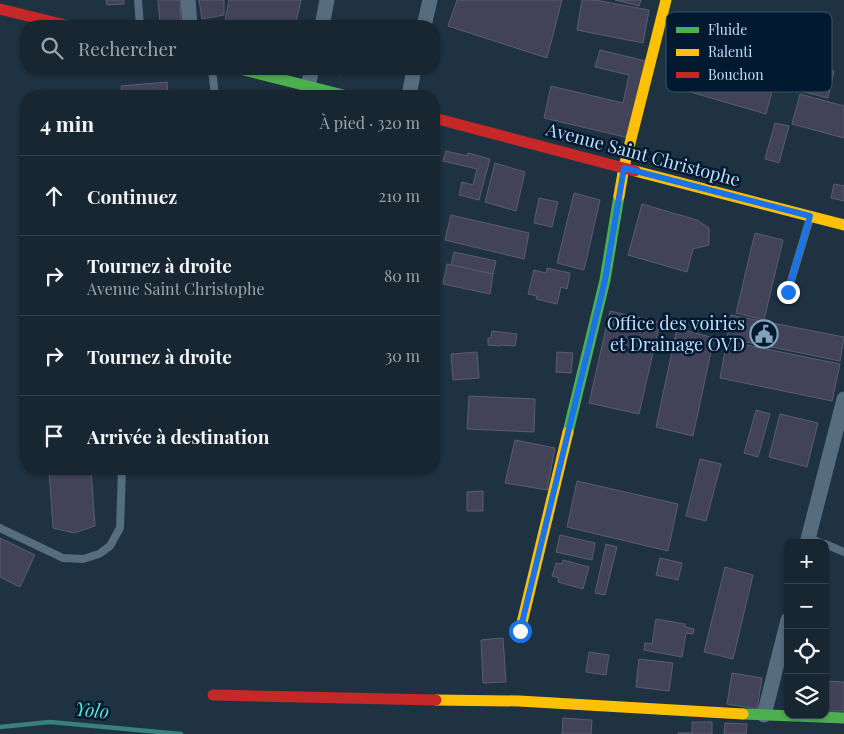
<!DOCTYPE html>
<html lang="fr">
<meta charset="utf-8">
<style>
body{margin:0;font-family:"Playfair Display",serif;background:#202e39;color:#f1f3f6}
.controls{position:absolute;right:15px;bottom:15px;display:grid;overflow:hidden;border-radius:10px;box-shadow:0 1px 4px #0004}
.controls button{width:45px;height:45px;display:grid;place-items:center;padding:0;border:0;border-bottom:1px solid #36434d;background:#172631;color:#f1f3f6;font:25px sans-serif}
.stop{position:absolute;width:15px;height:15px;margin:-11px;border:4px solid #1a73e8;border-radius:50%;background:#fff}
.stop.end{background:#1a73e8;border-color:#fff;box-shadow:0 1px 5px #0008}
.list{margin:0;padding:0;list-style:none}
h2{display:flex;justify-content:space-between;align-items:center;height:65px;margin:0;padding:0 20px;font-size:21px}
h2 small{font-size:16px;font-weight:400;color:#9ea5ab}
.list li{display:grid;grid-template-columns:32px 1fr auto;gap:15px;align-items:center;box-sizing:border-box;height:80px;padding:0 20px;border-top:1px solid #36434d}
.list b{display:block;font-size:19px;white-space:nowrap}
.list p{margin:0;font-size:16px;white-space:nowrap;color:#9ea5ab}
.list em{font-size:16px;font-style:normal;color:#9ea5ab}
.icon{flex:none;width:28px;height:28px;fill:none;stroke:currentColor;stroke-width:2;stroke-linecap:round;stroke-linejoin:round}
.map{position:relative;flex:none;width:844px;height:734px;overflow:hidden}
.search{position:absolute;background:#172631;box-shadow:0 1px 4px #0004;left:20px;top:20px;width:420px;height:55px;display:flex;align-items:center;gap:12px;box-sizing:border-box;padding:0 18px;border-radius:20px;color:#9ea5ab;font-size:19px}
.panel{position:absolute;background:#172631;box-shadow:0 1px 4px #0004;left:20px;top:90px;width:420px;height:385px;border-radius:20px}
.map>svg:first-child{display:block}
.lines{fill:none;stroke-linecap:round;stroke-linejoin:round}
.stream{stroke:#38817c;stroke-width:4.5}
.building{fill:#424259;stroke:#5b5d71}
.lane{stroke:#566d7f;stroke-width:8}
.street{stroke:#566d7f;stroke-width:15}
.fast{stroke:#4caf50;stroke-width:11}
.slow{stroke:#ffc107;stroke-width:11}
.jam{stroke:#c62828;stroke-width:11}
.route{stroke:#1a73e8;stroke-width:6}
.labels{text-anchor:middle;stroke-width:5;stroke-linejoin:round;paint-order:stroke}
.street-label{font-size:18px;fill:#bedefd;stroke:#011a30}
.poi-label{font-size:18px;fill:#bedefd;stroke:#011a30;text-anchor:end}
.water-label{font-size:19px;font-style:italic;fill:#52e9db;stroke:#011a30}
.key{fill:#011a30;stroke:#3a556e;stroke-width:1}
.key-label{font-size:14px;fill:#bedefd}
</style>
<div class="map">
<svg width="844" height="734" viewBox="0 0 844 734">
<rect width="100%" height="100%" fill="#1f3241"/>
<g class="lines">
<path class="stream" d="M 0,727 L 50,722 L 181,734"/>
</g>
<g class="building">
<path d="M 106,0 L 124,0 L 124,4 L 107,5 Z"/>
<path d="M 158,0 L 180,0 L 181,21 L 160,22 Z"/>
<path d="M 199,0 L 224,0 L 224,15 L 202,19 Z"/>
<path d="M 229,0 L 301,0 L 295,26 L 248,26 L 225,21 Z"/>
<path d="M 457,0 L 562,0 L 547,58 L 448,26 Z"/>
<path d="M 582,0 L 595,0 L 649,10 L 643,43 L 577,30 Z"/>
<path d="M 615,0 L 641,0 L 639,6 Z"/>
<path d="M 600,50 L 646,61 L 629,138 L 544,118 L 551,86 L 623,103 L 629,75 L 595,67 Z"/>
<path d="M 790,61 L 834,71 L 828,98 L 784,87 Z"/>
<path d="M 687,64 L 773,88 L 766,114 L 680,89 Z"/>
<path d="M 321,69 L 342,69 L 341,75 L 320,70 Z"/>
<path d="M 167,82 L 168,96 L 122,96 L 121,86 Z"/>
<path d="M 800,94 L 844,106 L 844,138 L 792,124 Z"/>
<path d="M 775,123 L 789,126 L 779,163 L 765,159 Z"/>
<path d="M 446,151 L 467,156 L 468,153 L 490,159 L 479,200 L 459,195 L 462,182 L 473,185 L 477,169 L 443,161 Z"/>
<path d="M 495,163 L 525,172 L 516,211 L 485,202 Z"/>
<path d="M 834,184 L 844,186 L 844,201 L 831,198 Z"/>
<path d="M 574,193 L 600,200 L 584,270 L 557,263 Z"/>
<path d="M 539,198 L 558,202 L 552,227 L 534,223 Z"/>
<path d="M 642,204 L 697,220 L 709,228 L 709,245 L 693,249 L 687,272 L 628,255 Z"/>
<path d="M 451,215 L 529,233 L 524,259 L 445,240 Z"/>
<path d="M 755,233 L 783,240 L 764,320 L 736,313 Z"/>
<path d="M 454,252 L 496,261 L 493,274 L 451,266 Z"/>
<path d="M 447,264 L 493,274 L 490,294 L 443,284 Z"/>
<path d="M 547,268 L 570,273 L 567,289 L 561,287 L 557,304 L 536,299 L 537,296 L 528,294 L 534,270 L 546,273 Z"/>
<path d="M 610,311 L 660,322 L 639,414 L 589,403 Z"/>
<path d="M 731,315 L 844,337 L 840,361 L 727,338 Z"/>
<path d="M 677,328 L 714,338 L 693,436 L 656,427 Z"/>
<path d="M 492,331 L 517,334 L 515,346 L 500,345 L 500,346 L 488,345 L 488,338 L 491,338 Z"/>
<path d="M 727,341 L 840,364 L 832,401 L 720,378 Z"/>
<path d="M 477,352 L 479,378 L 453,380 L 451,354 Z"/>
<path d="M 557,352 L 573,353 L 571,373 L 556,372 Z"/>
<path d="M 469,396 L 535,399 L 534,432 L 467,429 Z"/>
<path d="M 756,410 L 770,414 L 758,457 L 744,453 Z"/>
<path d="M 780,414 L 818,423 L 807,467 L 769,457 Z"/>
<path d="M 515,440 L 555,448 L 547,490 L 505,483 Z"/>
<path d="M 700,459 L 721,464 L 706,521 L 686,516 Z"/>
<path d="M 49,469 L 91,469 L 95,526 L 74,533 L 53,528 Z"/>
<path d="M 577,481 L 678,504 L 668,551 L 567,527 Z"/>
<path d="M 483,491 L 483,511 L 467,511 L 467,492 Z"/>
<path d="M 560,535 L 595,543 L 592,560 L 556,552 Z"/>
<path d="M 0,538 L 35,555 L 20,587 L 0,577 Z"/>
<path d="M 606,544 L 617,547 L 605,595 L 595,593 Z"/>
<path d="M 660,558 L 682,563 L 678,580 L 656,575 Z"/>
<path d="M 563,560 L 589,567 L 583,589 L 558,582 L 559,578 L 552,576 L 556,563 L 562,564 Z"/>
<path d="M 725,567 L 753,575 L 733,659 L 704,652 Z"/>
<path d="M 656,619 L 685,624 L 685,627 L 694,629 L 693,634 L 686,633 L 682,657 L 644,650 L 645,643 L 652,644 Z"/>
<path d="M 503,638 L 506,682 L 483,683 L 481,640 Z"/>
<path d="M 589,652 L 609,655 L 606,675 L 586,672 Z"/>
<path d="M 639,659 L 673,663 L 669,691 L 636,687 Z"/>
<path d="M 732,673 L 762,678 L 757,709 L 727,704 Z"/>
<path d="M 825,681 L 844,682 L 844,711 L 825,711 Z"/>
<path d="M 563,718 L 592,720 L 591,734 L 562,734 Z"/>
<path d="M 692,722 L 712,722 L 712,734 L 678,734 L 678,733 L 692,733 Z"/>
<path d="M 725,723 L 747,724 L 746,734 L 724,734 Z"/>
</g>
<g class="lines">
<g class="lane">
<path d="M 138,0 L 140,26"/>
<path d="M 212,69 L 215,96"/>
<path d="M 788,291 L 810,218"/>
<path d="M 0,528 L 63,558 L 83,559 L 99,554 L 110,546 L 120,528 L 122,469"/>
<path d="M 809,538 L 821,543"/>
<path d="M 825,544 L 844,552"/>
</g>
<g class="street">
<path d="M 188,0 L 190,26"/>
<path d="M 322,26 L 327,0"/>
<path d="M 424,26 L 430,0"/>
<path d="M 308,86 L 312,69"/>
<path d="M 409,96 L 414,69"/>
<path d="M 807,543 L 844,399"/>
<path d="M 764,715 L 788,620"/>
</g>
<g class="fast">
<path d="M 240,69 L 347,96"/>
<path d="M 568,432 L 605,280 L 619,196"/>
<path d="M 743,714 L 844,718"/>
</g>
<g class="slow">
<path d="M 635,171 L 844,225"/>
<path d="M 619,196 L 624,167 L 666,0"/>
<path d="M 520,631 L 568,432"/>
<path d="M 436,700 L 519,701 L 743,714"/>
</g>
<g class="jam">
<path d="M 0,9 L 70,26"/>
<path d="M 434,118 L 635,171"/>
<path d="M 213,695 L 436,700"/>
</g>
</g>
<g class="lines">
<path class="route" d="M 520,631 L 605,280 L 624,168 L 810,216 L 788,292"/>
</g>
<defs>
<g id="civic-ring" transform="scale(1.4375)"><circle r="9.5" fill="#011a30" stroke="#86a2bb" stroke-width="1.5"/><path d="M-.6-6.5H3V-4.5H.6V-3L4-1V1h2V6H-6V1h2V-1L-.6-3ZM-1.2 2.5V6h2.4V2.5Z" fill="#86a2bb"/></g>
</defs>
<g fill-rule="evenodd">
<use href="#civic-ring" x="764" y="334"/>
</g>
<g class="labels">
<g class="street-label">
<text transform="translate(643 155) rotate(15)" y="6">Avenue Saint Christophe</text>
</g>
<g class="poi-label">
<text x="745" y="330">Office des voiries<tspan x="745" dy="21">et Drainage OVD</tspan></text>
</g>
<g class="water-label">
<text transform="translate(92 710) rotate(5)" y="7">Yolo</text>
</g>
</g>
<rect x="666" y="12" width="166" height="80" rx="8" class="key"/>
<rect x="676" y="27" width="23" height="6" fill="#4caf50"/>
<rect x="676" y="49" width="23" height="7" fill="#ffc107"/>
<rect x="676" y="72" width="23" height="6" fill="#c62828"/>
<g class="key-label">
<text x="708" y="35">Fluide</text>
<text x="708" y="57">Ralenti</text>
<text x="708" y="80">Bouchon</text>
</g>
</svg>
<div class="controls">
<button>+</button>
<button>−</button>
<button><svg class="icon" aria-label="locate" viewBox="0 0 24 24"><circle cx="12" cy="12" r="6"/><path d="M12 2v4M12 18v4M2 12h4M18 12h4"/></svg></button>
<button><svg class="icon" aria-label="layers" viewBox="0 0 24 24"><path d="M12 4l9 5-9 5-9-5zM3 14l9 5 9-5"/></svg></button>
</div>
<div class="stop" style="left:520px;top:631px"></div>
<div class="stop end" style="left:788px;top:292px"></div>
<div class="search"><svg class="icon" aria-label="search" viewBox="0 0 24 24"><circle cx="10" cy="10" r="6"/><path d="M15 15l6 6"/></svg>Rechercher</div>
<section class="panel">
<h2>4 min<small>À pied · 320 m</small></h2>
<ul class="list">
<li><svg class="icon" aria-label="ahead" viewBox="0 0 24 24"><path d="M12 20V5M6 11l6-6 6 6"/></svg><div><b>Continuez</b></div><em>210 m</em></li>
<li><svg class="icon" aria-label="right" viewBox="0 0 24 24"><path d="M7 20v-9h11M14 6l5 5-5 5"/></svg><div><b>Tournez à droite</b><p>Avenue Saint Christophe</p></div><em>80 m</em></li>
<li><svg class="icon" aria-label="right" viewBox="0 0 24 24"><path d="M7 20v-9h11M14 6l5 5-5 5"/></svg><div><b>Tournez à droite</b></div><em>30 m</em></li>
<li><svg class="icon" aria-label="arrive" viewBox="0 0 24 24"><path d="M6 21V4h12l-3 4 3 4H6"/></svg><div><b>Arrivée à destination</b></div></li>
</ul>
</section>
</div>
